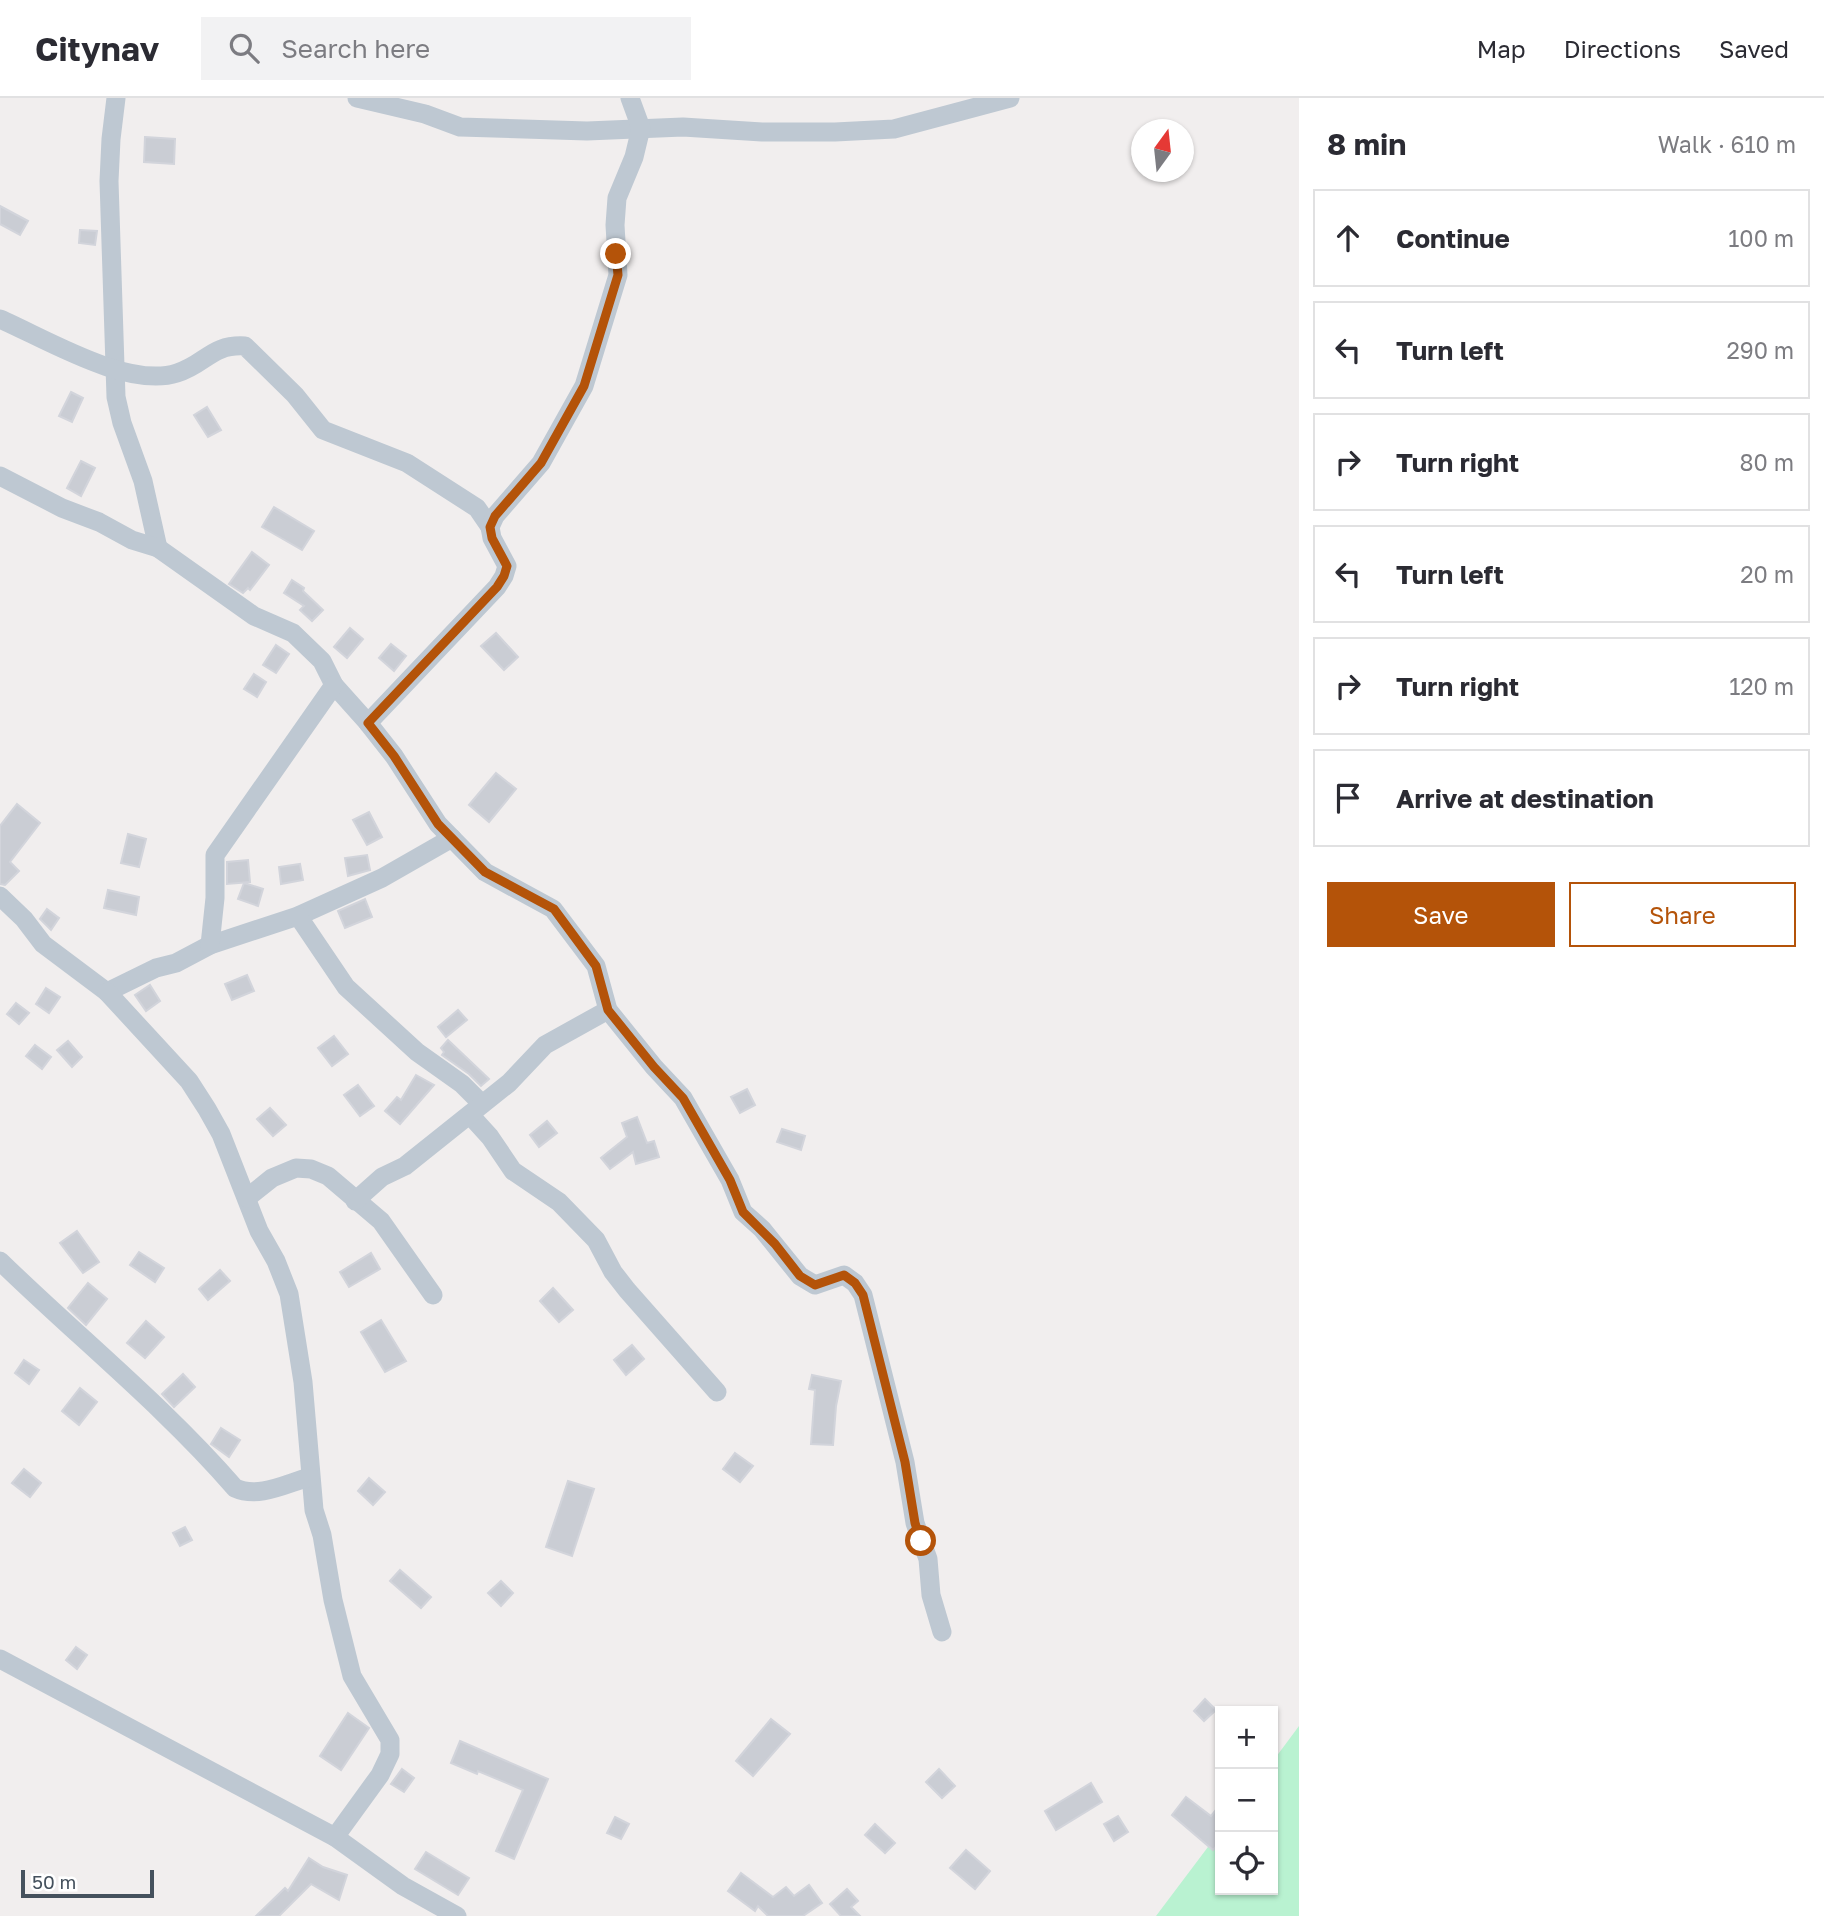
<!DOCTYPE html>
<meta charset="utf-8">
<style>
body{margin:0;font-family:"Golos Text",sans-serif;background:#f2f2f3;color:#2b2b33}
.controls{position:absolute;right:21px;bottom:21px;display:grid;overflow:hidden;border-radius:0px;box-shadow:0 2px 5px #0004}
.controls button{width:63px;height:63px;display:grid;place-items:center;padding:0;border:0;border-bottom:2px solid #e1e1e2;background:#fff;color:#2b2b33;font:35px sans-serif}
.compass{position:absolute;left:1131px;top:21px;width:63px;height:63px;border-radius:50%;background:#fff;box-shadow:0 2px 5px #0004;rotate:15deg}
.scale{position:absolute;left:21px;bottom:18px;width:133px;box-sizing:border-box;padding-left:7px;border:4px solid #45515d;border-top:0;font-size:19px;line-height:24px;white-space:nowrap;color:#45515d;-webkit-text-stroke:5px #fff;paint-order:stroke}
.stop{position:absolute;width:21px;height:21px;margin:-16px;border:5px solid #b45309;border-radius:50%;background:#fff}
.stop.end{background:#b45309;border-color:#fff;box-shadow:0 2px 7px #0008}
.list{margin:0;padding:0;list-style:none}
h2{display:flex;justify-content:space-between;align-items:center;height:91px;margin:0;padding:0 28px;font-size:30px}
h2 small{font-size:23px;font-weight:400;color:#7c7c81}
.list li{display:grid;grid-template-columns:46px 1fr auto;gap:21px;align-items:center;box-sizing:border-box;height:98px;margin:0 14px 14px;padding:0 14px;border:2px solid #e1e1e2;border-radius:0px}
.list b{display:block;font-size:26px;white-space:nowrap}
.list em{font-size:23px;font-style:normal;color:#7c7c81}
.actions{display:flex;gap:14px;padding:21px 28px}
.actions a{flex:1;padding:16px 0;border:2px solid #b45309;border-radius:0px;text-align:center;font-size:24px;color:#b45309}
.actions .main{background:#b45309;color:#fff}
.icon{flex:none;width:38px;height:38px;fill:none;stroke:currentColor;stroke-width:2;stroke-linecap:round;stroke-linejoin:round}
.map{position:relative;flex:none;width:1299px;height:1818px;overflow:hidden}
header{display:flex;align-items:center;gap:42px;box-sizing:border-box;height:98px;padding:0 35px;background:#fff;border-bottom:2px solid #e1e1e2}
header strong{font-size:33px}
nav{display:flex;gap:38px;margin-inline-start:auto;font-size:24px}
.search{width:490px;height:63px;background:#f2f2f3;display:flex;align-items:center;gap:18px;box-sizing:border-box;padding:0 24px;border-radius:0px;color:#7c7c81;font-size:26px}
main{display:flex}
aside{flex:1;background:#fff}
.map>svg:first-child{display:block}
.green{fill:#b9f2d1}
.building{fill:#cacdd4;stroke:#d2d4db;stroke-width:2}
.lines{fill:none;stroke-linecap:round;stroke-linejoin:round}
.minor{stroke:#bec8d2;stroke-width:19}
.route{stroke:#b45309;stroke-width:9}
</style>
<header>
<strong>Citynav</strong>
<div class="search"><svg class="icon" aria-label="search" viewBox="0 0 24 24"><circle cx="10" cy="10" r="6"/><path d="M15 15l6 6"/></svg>Search here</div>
<nav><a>Map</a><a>Directions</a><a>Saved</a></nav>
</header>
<main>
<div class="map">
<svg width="1299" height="1818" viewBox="0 0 1299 1818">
<rect width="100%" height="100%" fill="#f1eeee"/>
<path class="green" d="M 1299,1628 L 1299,1818 L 1156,1818 L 1220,1733 L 1220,1792 L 1273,1792 L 1273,1663 Z"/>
<g class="building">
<path d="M 145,39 L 175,41 L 174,66 L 144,64 Z"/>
<path d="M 0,108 L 28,123 L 20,137 L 0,126 Z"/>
<path d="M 80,132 L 97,133 L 95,147 L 79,145 Z"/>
<path d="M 71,294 L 83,300 L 72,324 L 59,318 Z"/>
<path d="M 207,309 L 221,332 L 208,339 L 194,317 Z"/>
<path d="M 81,363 L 95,370 L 81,398 L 67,390 Z"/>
<path d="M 274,409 L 314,433 L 302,452 L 262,429 Z"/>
<path d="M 252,454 L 269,467 L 250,492 L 248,490 L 243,495 L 229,486 Z"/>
<path d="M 292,482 L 304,490 L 303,493 L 323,512 L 312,523 L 300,512 L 304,508 L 284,495 Z"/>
<path d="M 350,530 L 363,541 L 347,560 L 334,549 Z"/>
<path d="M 496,535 L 518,559 L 504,572 L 481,548 Z"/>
<path d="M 391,546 L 406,558 L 394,573 L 379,560 Z"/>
<path d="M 276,547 L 289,556 L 276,575 L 263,567 Z"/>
<path d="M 254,576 L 266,584 L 257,599 L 244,591 Z"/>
<path d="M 496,675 L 516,691 L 489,724 L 469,707 Z"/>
<path d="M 17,706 L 40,725 L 10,764 L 19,773 L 5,787 L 0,786 L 0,728 Z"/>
<path d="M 369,714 L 382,739 L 367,747 L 353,722 Z"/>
<path d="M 128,736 L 146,741 L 139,769 L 121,765 Z"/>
<path d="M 367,757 L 370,772 L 348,778 L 345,760 Z"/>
<path d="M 248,762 L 250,784 L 227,786 L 227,764 Z"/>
<path d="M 300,766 L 303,782 L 281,786 L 279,769 Z"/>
<path d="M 244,785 L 263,791 L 258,808 L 238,801 Z"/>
<path d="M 108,792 L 139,799 L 136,817 L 104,810 Z"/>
<path d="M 365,801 L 372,819 L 345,830 L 338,813 Z"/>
<path d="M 47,811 L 59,820 L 51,832 L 40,821 Z"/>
<path d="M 247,877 L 254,893 L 232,902 L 225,886 Z"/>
<path d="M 150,887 L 160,903 L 146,913 L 135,897 Z"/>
<path d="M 46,890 L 60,899 L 49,915 L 36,906 Z"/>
<path d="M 16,905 L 29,915 L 19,926 L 7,916 Z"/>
<path d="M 458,912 L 467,922 L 446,939 L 438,929 Z"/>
<path d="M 334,938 L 348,956 L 332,968 L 318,950 Z"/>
<path d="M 448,942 L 489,981 L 481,988 L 469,976 L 442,957 L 444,954 L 441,950 Z"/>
<path d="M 68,943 L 82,959 L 72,969 L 57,952 Z"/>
<path d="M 35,947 L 51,959 L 42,971 L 26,958 Z"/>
<path d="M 416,977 L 434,987 L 400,1026 L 385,1013 L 397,999 L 401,1002 Z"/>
<path d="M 358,987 L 374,1008 L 360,1018 L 344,997 Z"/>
<path d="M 747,991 L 755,1007 L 740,1015 L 731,999 Z"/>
<path d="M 270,1010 L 286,1027 L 273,1038 L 257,1021 Z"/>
<path d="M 637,1019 L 647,1045 L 654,1043 L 659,1059 L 636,1066 L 633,1054 L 610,1071 L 601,1060 L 627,1039 L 622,1025 Z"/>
<path d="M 547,1023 L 557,1035 L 539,1049 L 530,1037 Z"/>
<path d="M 782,1031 L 805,1038 L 801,1052 L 777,1044 Z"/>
<path d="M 77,1133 L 99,1164 L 83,1175 L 60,1145 Z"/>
<path d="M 139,1154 L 164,1170 L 155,1184 L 130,1167 Z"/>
<path d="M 371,1155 L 380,1171 L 349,1189 L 340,1174 Z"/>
<path d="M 220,1172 L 230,1183 L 208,1202 L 199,1191 Z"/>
<path d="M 88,1185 L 107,1201 L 86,1227 L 68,1210 Z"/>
<path d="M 553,1190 L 573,1212 L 559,1224 L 540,1203 Z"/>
<path d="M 381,1222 L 406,1263 L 385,1274 L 361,1234 Z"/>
<path d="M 146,1223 L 164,1239 L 145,1260 L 127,1245 Z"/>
<path d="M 632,1247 L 644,1261 L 626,1277 L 614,1262 Z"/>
<path d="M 24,1262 L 39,1272 L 29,1286 L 15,1275 Z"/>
<path d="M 183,1276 L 195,1289 L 174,1309 L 162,1296 Z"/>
<path d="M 812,1277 L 841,1283 L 836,1308 L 833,1347 L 811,1346 L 815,1292 L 809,1291 Z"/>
<path d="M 80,1290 L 97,1304 L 79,1327 L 62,1313 Z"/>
<path d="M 221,1330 L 240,1342 L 229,1359 L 211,1346 Z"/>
<path d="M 735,1355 L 753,1368 L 740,1384 L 723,1371 Z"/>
<path d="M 24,1371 L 41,1385 L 30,1399 L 12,1385 Z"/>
<path d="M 369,1380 L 385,1394 L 373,1407 L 358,1393 Z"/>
<path d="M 568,1383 L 594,1391 L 572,1458 L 546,1449 Z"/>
<path d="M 185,1429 L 192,1442 L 180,1448 L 173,1435 Z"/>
<path d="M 400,1472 L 431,1499 L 421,1510 L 390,1483 Z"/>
<path d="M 501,1483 L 513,1495 L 501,1508 L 488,1495 Z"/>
<path d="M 76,1549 L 87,1557 L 77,1571 L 66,1562 Z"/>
<path d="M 1205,1601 L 1216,1612 L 1204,1623 L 1194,1613 Z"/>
<path d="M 348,1615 L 369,1630 L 341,1672 L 320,1658 Z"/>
<path d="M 771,1621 L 790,1636 L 753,1678 L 736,1663 Z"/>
<path d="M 460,1643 L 548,1681 L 514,1761 L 496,1753 L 523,1692 L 478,1673 L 477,1676 L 451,1665 Z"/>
<path d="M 402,1671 L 414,1680 L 404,1694 L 391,1686 Z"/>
<path d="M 939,1671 L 955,1688 L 942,1700 L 926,1684 Z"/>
<path d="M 1091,1685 L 1102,1704 L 1056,1732 L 1045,1713 Z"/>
<path d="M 1186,1699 L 1211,1718 L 1220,1707 L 1220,1744 L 1213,1752 L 1172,1717 Z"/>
<path d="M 1118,1718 L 1128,1734 L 1114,1743 L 1104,1726 Z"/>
<path d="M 615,1719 L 629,1726 L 621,1741 L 607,1735 Z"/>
<path d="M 875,1726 L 895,1745 L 885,1755 L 865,1737 Z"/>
<path d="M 966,1752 L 990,1773 L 975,1791 L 950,1770 Z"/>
<path d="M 426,1754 L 469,1780 L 458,1797 L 415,1771 Z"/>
<path d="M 309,1760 L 323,1769 L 347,1777 L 339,1802 L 311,1786 L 279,1818 L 256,1818 L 285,1790 L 288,1793 Z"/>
<path d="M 741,1775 L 773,1799 L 786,1789 L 794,1798 L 809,1787 L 822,1805 L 803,1818 L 768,1818 L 758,1808 L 755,1813 L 728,1793 Z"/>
<path d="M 847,1791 L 858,1803 L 851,1809 L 860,1818 L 841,1818 L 830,1806 Z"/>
</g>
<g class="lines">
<g class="minor">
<path d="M 116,0 L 111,41 L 109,83 L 116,299 L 122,325 L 143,383 L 158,450"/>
<path d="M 357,0 L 425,16 L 460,29 L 587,33 L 683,29 L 762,34 L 835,34 L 894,31 L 1010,0"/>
<path d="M 0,221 C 46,241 128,291 177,275 C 206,266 211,246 245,248 L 295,297 L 323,332 L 407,365 L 477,410 L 490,429"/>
<path d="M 0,378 L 62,410 L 99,424 L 132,442 L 158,450 L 254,518 L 293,535 L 322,563 L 334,587 L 368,625 L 394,658 L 438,726 L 485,774 L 553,811 L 596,868 L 608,912 L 654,969 L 683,1000 L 730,1082 L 743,1114 L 762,1131 L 800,1178 L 815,1187 L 844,1177 L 855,1185 L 863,1197 L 905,1364 L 915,1425 L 928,1461 L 931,1497 L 942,1534"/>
<path d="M 368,625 L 497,489 L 504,478 L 507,468 L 492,440 L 490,429 L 495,418 L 541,365 L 584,288 L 618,177 L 615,127 L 617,100 L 634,59 L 641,30 L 630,0"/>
<path d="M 0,798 L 24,821 L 43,846 L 107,894 L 156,870 L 176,865 L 210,847 L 298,818 L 382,780 L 452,740"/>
<path d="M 298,818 L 346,889 L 417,954 L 462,986 L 482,1006"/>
<path d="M 210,847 L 215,800 L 215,757 L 334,587"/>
<path d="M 107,894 L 189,983 L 207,1011 L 221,1036 L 259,1133 L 276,1163 L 289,1196 L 303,1284 L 314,1412 L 322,1437 L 333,1502 L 352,1578 L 390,1642 L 390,1656 L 380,1677 L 335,1739"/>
<path d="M 470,1017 L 490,1039 L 513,1073 L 559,1104 L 596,1142 L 613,1174 L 627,1192 L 717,1294"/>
<path d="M 247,1100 L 272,1080 L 296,1070 L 311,1071 L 328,1078 L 381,1123 L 433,1197"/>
<path d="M 355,1103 L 382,1079 L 405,1068 L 509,985 L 545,947 L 608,912"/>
<path d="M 0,1163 C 78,1239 164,1308 235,1390 C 259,1401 287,1385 310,1379"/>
<path d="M 0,1561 L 335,1739 L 403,1788 L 457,1818"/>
</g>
</g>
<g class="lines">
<path class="route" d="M 616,156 L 618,177 L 584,288 L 541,365 L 495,418 L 490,429 L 492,440 L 507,468 L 504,478 L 497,489 L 368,625 L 394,658 L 438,726 L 485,774 L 554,811 L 596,868 L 608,912 L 654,969 L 683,1000 L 730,1082 L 743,1114 L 775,1146 L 800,1178 L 815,1187 L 844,1177 L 855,1185 L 863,1197 L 905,1364 L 915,1425 L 921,1443"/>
</g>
</svg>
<div class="controls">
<button>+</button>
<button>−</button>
<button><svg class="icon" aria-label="locate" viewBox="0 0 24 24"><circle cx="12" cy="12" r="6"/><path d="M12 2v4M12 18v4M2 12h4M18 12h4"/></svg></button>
</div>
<svg class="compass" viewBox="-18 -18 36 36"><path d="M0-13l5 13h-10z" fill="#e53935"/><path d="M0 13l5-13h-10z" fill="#7c7c81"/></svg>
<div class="scale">50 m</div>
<div class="stop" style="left:921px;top:1443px"></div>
<div class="stop end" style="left:616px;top:156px"></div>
</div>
<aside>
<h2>8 min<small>Walk · 610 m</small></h2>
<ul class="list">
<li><svg class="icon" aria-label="ahead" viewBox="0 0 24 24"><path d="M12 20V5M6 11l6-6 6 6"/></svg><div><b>Continue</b></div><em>100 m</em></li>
<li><svg class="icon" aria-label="left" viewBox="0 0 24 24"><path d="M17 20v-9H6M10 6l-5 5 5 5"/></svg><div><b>Turn left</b></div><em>290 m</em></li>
<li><svg class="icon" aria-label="right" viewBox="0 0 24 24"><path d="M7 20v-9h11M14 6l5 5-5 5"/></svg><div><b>Turn right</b></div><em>80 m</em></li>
<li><svg class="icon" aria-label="left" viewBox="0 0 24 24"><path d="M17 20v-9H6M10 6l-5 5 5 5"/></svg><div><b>Turn left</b></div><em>20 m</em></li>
<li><svg class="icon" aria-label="right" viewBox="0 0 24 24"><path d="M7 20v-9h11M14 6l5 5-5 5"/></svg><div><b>Turn right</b></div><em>120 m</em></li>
<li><svg class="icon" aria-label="arrive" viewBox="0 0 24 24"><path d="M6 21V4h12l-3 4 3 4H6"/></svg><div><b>Arrive at destination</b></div></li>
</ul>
<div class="actions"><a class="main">Save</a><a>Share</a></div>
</aside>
</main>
